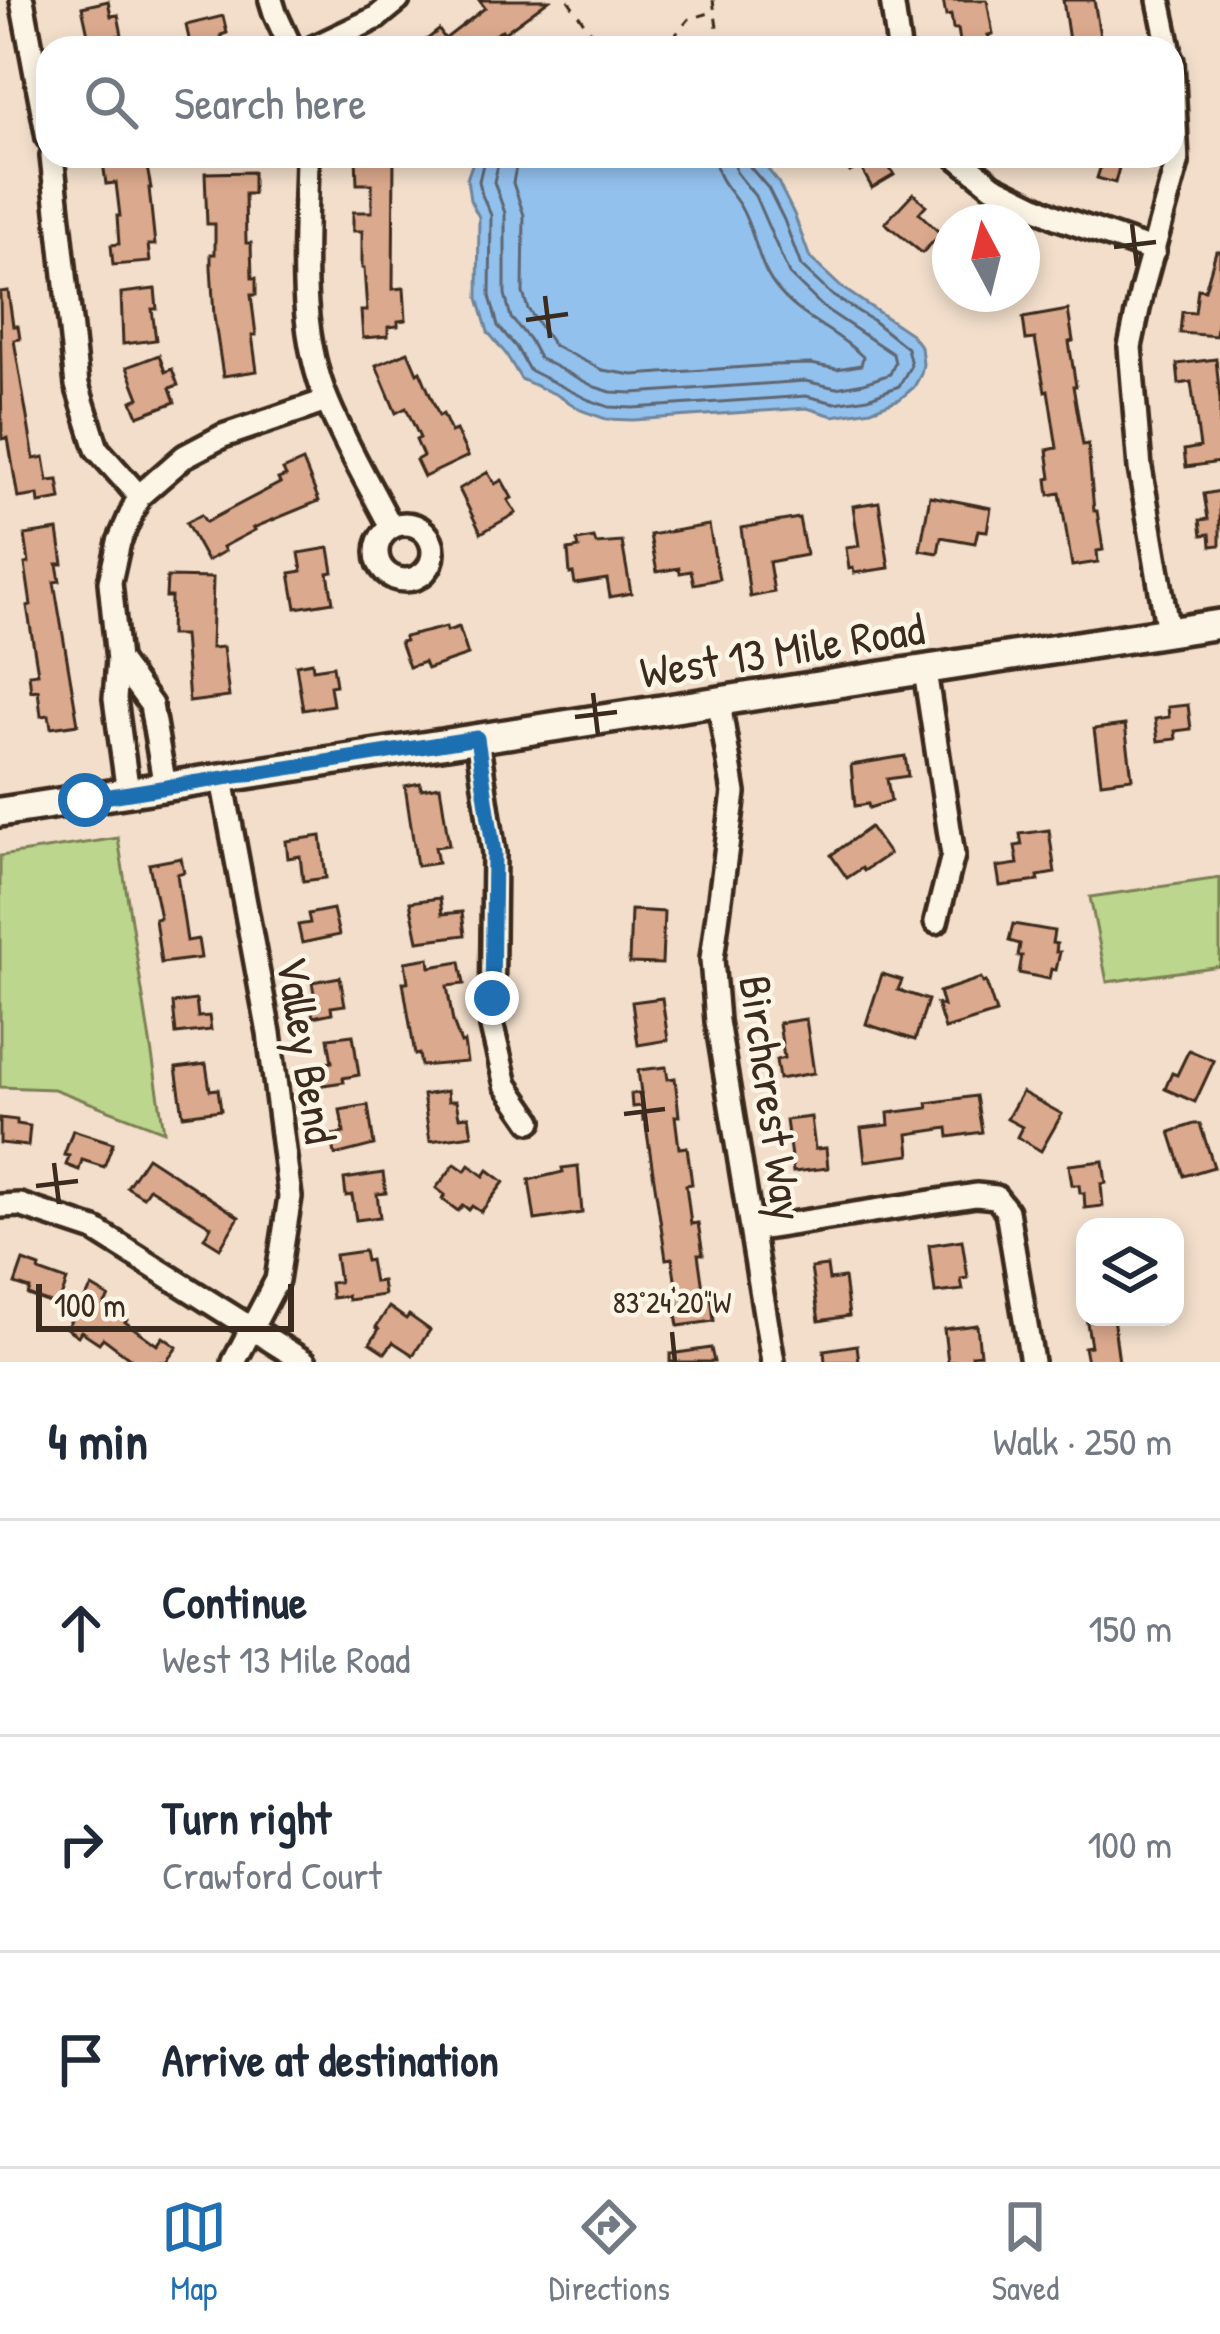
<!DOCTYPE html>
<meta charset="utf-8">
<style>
body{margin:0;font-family:"Patrick Hand",sans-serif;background:#f6f6f7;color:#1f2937}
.controls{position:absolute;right:36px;bottom:36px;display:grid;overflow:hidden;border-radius:24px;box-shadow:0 6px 18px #0003}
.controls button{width:108px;height:108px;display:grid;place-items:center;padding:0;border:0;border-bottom:3px solid #e0e1e3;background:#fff;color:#1f2937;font:60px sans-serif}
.compass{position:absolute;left:932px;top:204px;width:108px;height:108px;border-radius:50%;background:#fff;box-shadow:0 6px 18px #0003;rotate:353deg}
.scale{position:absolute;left:36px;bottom:30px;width:258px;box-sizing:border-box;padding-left:12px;border:6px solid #3b2a1e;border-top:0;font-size:33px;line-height:42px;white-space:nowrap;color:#3b2a1e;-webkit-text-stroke:9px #fcf5e5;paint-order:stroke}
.stop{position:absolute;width:36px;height:36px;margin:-27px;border:9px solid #1f6fb2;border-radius:50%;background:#fff}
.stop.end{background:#1f6fb2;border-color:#fff;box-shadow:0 3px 12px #0008}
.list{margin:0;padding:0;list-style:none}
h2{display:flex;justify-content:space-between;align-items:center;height:156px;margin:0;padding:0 48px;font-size:51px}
h2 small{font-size:39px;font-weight:400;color:#747a83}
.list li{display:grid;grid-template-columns:78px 1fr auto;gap:36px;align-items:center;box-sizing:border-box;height:216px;padding:0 48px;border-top:3px solid #e0e1e3}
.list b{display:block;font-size:45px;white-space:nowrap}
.list p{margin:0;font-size:39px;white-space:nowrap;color:#747a83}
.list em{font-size:39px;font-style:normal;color:#747a83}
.icon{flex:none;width:66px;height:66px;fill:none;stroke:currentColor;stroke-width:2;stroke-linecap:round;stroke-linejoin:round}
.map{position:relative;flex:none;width:1220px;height:1362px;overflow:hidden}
.search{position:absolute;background:#fff;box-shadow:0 6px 18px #0003;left:36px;right:36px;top:36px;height:132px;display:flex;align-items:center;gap:30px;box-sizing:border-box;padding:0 42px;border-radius:36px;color:#747a83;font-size:45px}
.sheet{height:804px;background:#fff}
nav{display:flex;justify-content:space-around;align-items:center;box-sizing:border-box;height:168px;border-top:3px solid #e0e1e3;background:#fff;font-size:33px;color:#747a83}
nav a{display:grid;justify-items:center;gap:6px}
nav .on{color:#1f6fb2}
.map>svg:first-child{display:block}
.green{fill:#bcd68d;stroke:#7c8056;stroke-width:3}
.water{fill:#93c1ed;stroke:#70859a;stroke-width:3}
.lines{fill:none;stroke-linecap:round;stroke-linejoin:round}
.shore{stroke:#5e6671;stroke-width:3}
.building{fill:#dba98d;stroke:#3b2a1e;stroke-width:3}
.street-casing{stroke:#3b2a1e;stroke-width:30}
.secondary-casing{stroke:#3b2a1e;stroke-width:36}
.path{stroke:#3b2a1e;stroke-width:3;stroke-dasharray:9 9;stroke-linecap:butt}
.street{stroke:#fcf5e5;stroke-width:21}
.secondary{stroke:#fcf5e5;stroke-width:27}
.route{stroke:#1f6fb2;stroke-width:15}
.ticks{fill:none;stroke:#3b2a1e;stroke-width:4.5}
.labels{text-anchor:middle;stroke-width:9;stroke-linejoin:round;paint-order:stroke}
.street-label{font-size:45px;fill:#3b2a1e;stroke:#fcf5e5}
.ticks-label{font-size:30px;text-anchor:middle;fill:#3b2a1e;stroke:#fcf5e5;stroke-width:9;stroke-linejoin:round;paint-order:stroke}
</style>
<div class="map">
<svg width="1220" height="1362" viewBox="0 0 1220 1362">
<rect width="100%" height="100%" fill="#f2decb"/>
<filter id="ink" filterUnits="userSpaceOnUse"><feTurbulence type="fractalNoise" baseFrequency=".00833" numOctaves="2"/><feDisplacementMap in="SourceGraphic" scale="24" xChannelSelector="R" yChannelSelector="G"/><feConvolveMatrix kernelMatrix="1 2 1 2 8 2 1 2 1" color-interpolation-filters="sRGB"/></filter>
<g filter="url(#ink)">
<g class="green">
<path d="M 118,838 L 164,1131 L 54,1089 L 0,1087 L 0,856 Z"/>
<path d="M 1220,878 L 1220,966 L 1107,982 L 1090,897 Z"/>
</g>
<path class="water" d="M 475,156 L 756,158 L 763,163 L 778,182 L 794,214 L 810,258 L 841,287 L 911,334 L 921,347 L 923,364 L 921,374 L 914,387 L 900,399 L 871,410 L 833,416 L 807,408 L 633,420 L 606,419 L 583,411 L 557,395 L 521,379 L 506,354 L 488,332 L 478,298 L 479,217 L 470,200 L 467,179 Z"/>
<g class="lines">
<g class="shore">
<path d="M 485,156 L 479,181 L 482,195 L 491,215 L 490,296 L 498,326 L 516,347 L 529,370 L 589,400 L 609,407 L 633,408 L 806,396 L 835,403 L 868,398 L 899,386 L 911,365 L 907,348 L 872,320 L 833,296 L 801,266 L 784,220 L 768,188 L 750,167 L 748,156"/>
<path d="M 500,156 L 494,182 L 505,213 L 505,294 L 511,318 L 529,339 L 539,358 L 595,387 L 611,392 L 633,393 L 805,381 L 836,388 L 864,383 L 890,374 L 895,363 L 893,354 L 824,308 L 789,274 L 755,196 L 736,172 L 733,156"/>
<path d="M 518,156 L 513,183 L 524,215 L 523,293 L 528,309 L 553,345 L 602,370 L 633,375 L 774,365 L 811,364 L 837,369 L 861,365 L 863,357 C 837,330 799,319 774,285 C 757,262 755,231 740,206 C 728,187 716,180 715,156"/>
</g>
</g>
<g class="building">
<path d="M 479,0 L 549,0 L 504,33 L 502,30 L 479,48 L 416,48 L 439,30 L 445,39 L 485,8 Z"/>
<path d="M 943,0 L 987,0 L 993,34 L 988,35 L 994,48 L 961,48 L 958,29 L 953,29 L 951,15 L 946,16 Z"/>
<path d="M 1063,0 L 1094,0 L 1102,48 L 1070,48 Z"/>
<path d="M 108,1 L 111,16 L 118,15 L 122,35 L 116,36 L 119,48 L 91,48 L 82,7 Z"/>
<path d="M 223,16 L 227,33 L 221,35 L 224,48 L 191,48 L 186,25 Z"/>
<path d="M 356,156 L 394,156 L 393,289 L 404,288 L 406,320 L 398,321 L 398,326 L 388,327 L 388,336 L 363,338 L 361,311 L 367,311 L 364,268 L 362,268 L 362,231 L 353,231 L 353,212 L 372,212 L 372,184 L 357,184 Z"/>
<path d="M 840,156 L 882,156 L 894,175 L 872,188 L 860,166 L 850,172 Z"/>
<path d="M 1104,156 L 1122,156 L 1115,183 L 1097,178 Z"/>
<path d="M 145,157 L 151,188 L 149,188 L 155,245 L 148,245 L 150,262 L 113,265 L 111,245 L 119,244 L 117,216 L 120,216 L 116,183 L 106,184 L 103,162 Z"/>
<path d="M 253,172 L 253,194 L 245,194 L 246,243 L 251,243 L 252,278 L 256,278 L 256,295 L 251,295 L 256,335 L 252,335 L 257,371 L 223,376 L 214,316 L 211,267 L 211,254 L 215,254 L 215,224 L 207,224 L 205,173 Z"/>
<path d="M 913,193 L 926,205 L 919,213 L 941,234 L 922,253 L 885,223 Z"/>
<path d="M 1216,251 L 1220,251 L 1220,291 L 1216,336 L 1180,333 L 1182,312 L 1195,313 L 1198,289 L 1205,290 Z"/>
<path d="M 155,289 L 157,309 L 152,309 L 156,340 L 123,344 L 121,293 Z"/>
<path d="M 8,291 L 13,326 L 18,326 L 20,339 L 14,340 L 34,459 L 44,457 L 48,481 L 58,480 L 61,499 L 39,503 L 38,495 L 18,498 L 8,438 L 2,439 L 0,292 Z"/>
<path d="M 1068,310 L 1073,341 L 1069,342 L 1076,386 L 1073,386 L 1083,445 L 1088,444 L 1094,511 L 1097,511 L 1103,550 L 1097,551 L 1098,562 L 1072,566 L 1060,493 L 1049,495 L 1047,479 L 1051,478 L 1047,450 L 1057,448 L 1048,390 L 1045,391 L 1035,339 L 1026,340 L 1023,318 Z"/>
<path d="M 408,352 L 417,373 L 420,371 L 439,416 L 443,414 L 451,432 L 456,430 L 468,456 L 424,477 L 416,460 L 423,456 L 416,440 L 420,438 L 406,408 L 396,413 L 376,365 Z"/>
<path d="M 159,355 L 165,372 L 172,369 L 178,385 L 170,388 L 175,402 L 138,416 L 132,401 L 139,398 L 127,367 Z"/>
<path d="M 1216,359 L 1220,399 L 1220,462 L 1186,467 L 1184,450 L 1200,447 L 1191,382 L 1179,384 L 1177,364 Z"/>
<path d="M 303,461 L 319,501 L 253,528 L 255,530 L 223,547 L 225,551 L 207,561 L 186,523 L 201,515 L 206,522 L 280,483 L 278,479 L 286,476 L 283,470 Z"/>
<path d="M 488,472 L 495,484 L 502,480 L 512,498 L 508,500 L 516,513 L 481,533 L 459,489 Z"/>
<path d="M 1220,491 L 1220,545 L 1211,546 L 1210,534 L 1202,535 L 1200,520 L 1208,519 L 1204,494 Z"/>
<path d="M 930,496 L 991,508 L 987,531 L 978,530 L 975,543 L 941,537 L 938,553 L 920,550 Z"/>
<path d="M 879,502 L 889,568 L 854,573 L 853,568 L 849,569 L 846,548 L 859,546 L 853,506 Z"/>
<path d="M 799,518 L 806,555 L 769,562 L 774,592 L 750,597 L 741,528 Z"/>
<path d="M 709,525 L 719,579 L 694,584 L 691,571 L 680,573 L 679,568 L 657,572 L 650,535 Z"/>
<path d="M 58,530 L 63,564 L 57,564 L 60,581 L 54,582 L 78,724 L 51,728 L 49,715 L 41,716 L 38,690 L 31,691 L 29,674 L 38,673 L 27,606 L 31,605 L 25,564 L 29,563 L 25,535 Z"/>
<path d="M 594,538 L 596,544 L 622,542 L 631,593 L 610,597 L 607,579 L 575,584 L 573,573 L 570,574 L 568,550 L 579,548 L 577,541 Z"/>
<path d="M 329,548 L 333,572 L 328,573 L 333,602 L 296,608 L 290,573 L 302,571 L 299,553 Z"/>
<path d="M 167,577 L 213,578 L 211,648 L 223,647 L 229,697 L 189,702 L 184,635 L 170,635 L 171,597 L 166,597 Z"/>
<path d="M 446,627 L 447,631 L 459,627 L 468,655 L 427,669 L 424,662 L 409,667 L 400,642 L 405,641 L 404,637 Z"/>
<path d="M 312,662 L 313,669 L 333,666 L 336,685 L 330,686 L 333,705 L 303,710 L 296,665 Z"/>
<path d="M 1188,705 L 1191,729 L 1175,731 L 1176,739 L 1158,741 L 1155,719 L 1169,717 L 1168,707 Z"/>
<path d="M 1125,725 L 1132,778 L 1101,782 L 1094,729 Z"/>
<path d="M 905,756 L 908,776 L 887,779 L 891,801 L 869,808 L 868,804 L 855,806 L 851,765 Z"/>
<path d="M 420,783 L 421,789 L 440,786 L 449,845 L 435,847 L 438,863 L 417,866 L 405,786 Z"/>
<path d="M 870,827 L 889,854 L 864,871 L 862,868 L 847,878 L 831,855 Z"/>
<path d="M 1049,830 L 1055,873 L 1038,876 L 1039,881 L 1000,886 L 997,867 L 1018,864 L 1015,846 L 1022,845 L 1020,834 Z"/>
<path d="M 321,836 L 326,878 L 303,881 L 300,856 L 288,858 L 286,841 Z"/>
<path d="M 181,858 L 184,872 L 177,874 L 187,941 L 198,939 L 201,958 L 161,963 L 155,919 L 160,918 L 149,864 Z"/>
<path d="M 440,898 L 442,914 L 462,912 L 465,935 L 418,941 L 410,902 Z"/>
<path d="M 333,909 L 339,935 L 302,943 L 298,925 L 310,923 L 308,914 Z"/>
<path d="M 631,910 L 664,912 L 662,964 L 629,963 Z"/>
<path d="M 1013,924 L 1054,931 L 1052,943 L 1057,944 L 1056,952 L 1060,952 L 1056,970 L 1051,969 L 1049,979 L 1019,973 L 1022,956 L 1018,956 L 1020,944 L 1009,941 Z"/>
<path d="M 429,958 L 430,967 L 460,962 L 464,984 L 447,986 L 453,1022 L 461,1043 L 464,1042 L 467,1062 L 421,1066 L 419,1054 L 415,1055 L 403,982 L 408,982 L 405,962 Z"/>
<path d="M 882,974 L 902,980 L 898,990 L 928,1000 L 915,1040 L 866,1024 Z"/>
<path d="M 340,977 L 345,1005 L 331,1007 L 332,1013 L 313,1017 L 310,1000 L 315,999 L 312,982 Z"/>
<path d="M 981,978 L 983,983 L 986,982 L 996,1013 L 945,1029 L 937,1004 L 943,1006 L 939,992 Z"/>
<path d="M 662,998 L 668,1040 L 638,1045 L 632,1002 Z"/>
<path d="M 196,1000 L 198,1017 L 209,1016 L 211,1030 L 176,1034 L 173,1003 Z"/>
<path d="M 806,1019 L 814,1073 L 779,1079 L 776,1060 L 784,1058 L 779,1023 Z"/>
<path d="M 353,1035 L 359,1075 L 343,1078 L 344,1082 L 323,1085 L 320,1064 L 332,1062 L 328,1038 Z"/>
<path d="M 1189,1050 L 1214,1061 L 1195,1102 L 1165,1089 L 1172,1073 L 1177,1075 Z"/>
<path d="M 206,1064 L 210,1090 L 218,1089 L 221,1110 L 183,1115 L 176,1068 Z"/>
<path d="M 666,1067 L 668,1079 L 675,1078 L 679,1116 L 675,1116 L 679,1148 L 687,1147 L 692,1184 L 686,1185 L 691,1224 L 698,1223 L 703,1254 L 698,1254 L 704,1296 L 711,1295 L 714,1321 L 678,1326 L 675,1308 L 679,1308 L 672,1258 L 666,1259 L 645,1119 L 643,1120 L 642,1106 L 632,1107 L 631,1094 L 641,1093 L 638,1070 Z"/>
<path d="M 447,1091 L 448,1101 L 456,1101 L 459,1117 L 469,1116 L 472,1135 L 430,1141 L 423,1095 Z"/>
<path d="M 1022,1092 L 1062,1114 L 1041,1151 L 1017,1137 L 1022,1127 L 1007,1119 Z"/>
<path d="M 976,1096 L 982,1132 L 949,1137 L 948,1128 L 908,1134 L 910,1155 L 865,1161 L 861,1128 L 889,1125 L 888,1113 L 928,1108 L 927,1103 Z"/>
<path d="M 368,1105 L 374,1145 L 335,1155 L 332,1135 L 344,1133 L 340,1110 Z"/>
<path d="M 811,1117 L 815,1149 L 826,1148 L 828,1168 L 793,1172 L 786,1120 Z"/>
<path d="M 0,1118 L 17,1120 L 17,1124 L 30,1126 L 28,1146 L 0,1143 Z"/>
<path d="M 1194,1124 L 1200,1124 L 1214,1167 L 1184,1176 L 1170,1132 Z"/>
<path d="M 73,1130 L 113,1143 L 104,1167 L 82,1160 L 79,1170 L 66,1165 L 69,1156 L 64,1155 Z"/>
<path d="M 147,1157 L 239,1217 L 220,1248 L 204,1238 L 211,1226 L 149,1188 L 143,1197 L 127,1187 Z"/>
<path d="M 1103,1161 L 1106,1183 L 1101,1184 L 1103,1206 L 1085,1208 L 1084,1193 L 1080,1193 L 1079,1185 L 1072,1185 L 1069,1165 Z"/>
<path d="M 455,1164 L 465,1171 L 469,1165 L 484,1176 L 488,1170 L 504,1182 L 481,1212 L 472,1206 L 469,1210 L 463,1205 L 458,1211 L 442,1199 L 445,1195 L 436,1188 Z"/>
<path d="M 578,1166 L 582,1213 L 535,1220 L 529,1180 L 563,1172 L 562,1168 Z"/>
<path d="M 383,1173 L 386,1193 L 377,1194 L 380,1217 L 356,1220 L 352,1195 L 346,1196 L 344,1179 Z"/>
<path d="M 962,1240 L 968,1278 L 961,1279 L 963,1290 L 935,1293 L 929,1245 Z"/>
<path d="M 364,1251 L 366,1261 L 370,1260 L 374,1282 L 382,1281 L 384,1295 L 348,1300 L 347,1296 L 332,1298 L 330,1283 L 339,1282 L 335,1255 Z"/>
<path d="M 23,1261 L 40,1267 L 39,1271 L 67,1281 L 58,1306 L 28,1295 L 30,1289 L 15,1284 Z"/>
<path d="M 827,1266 L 829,1280 L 844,1278 L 849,1316 L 819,1321 L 811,1268 Z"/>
<path d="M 92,1287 L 109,1297 L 104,1305 L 127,1319 L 125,1322 L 157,1345 L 163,1337 L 177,1347 L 166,1362 L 135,1362 L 103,1338 L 99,1343 L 81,1331 L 78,1336 L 66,1328 Z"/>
<path d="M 389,1307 L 406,1319 L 409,1315 L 430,1330 L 413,1355 L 393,1342 L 385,1353 L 370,1343 L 379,1329 L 376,1327 Z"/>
<path d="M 1086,1317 L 1113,1317 L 1119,1362 L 1087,1362 L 1084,1347 L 1091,1346 Z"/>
<path d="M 977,1325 L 980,1354 L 972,1355 L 973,1362 L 948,1362 L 944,1329 Z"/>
<path d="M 857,1345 L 859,1362 L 825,1362 L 824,1350 Z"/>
<path d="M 711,1348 L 714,1362 L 670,1362 L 670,1354 Z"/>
</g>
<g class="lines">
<g class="street-casing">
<g id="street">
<path d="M 22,0 L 48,138"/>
<path d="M 271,0 L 275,13 L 291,48"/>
<path d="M 892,0 L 899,48"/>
<path d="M 1159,0 L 1169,48"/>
<path d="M 313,48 L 376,18 L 398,0"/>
<path d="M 52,156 L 77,385 L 97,449 L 139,496"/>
<path d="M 307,156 C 306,237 295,327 328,403 C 346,446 370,486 391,527"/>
<path d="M 956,156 L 993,186 L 1056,217 L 1154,251"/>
<circle cx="405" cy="552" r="28"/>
<path d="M 1168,632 L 1140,468 L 1130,347 L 1142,290 L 1177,163 L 1172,61"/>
<path d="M 118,660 L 151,705 L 165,787"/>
<path d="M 925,671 L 953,855 L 936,922"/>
<path d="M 719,703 L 734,793 L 712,959 L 717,1021 L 773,1362"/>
<path d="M 477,738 L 494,853 L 492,1027 L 506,1085 L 531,1121"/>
<path d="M 222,779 L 269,1033 L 290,1197 L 277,1280 L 234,1362"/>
<path d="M 128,793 L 115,699 L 118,660 L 110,582 L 119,542 L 139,496 L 185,456 L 223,436 L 326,401"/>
<path d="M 0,1206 L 20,1205 L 95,1230 L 305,1362"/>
<path d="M 752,1230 L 976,1195 L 996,1197 L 1007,1211 L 1032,1362"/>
</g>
</g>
<g class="secondary-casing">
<path id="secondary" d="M 0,812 L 1220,624"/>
</g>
<g class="path">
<path d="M 568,0 L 595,38 L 606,44 L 672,39 L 689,19 L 713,12"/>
<path d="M 713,0 L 720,48"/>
</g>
<use href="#street" class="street"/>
<use href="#secondary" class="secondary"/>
</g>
</g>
<g class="lines" filter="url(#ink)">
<path class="route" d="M 85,800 L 477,738 L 494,853 L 492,998"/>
</g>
<path class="ticks" d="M 1132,224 L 1137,266M 1114,247 L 1156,242M 545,296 L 550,338M 526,320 L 568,314M 593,693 L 598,735M 575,717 L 617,712M 642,1091 L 647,1132M 624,1114 L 665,1109M 54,1163 L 59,1204M 36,1186 L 78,1181M 672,1332 L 675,1362"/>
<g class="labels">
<g class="street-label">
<text transform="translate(782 650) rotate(-9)" y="16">West 13 Mile Road</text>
<text transform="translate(307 1050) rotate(81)" y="16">Valley Bend</text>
<text transform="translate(772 1098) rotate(82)" y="16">Birchcrest Way</text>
</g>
</g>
<g class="ticks-label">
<text x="672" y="1313">83°24'20"W</text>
</g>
</svg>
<div class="controls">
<button><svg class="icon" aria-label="layers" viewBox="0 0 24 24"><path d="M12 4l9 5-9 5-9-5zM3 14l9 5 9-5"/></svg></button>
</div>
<svg class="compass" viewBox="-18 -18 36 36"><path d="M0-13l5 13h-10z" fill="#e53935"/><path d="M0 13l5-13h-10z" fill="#747a83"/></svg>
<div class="scale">100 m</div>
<div class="stop" style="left:85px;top:800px"></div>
<div class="stop end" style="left:492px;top:998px"></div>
<div class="search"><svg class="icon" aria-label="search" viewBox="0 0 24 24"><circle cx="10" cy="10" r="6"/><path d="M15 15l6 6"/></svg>Search here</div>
</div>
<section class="sheet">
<h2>4 min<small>Walk · 250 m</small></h2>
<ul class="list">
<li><svg class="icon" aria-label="ahead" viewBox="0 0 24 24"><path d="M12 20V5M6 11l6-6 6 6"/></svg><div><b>Continue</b><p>West 13 Mile Road</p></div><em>150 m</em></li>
<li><svg class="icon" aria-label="right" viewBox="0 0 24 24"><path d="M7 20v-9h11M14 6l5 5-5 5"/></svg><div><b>Turn right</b><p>Crawford Court</p></div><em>100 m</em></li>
<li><svg class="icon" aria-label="arrive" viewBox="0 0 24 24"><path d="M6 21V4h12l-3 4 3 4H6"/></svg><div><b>Arrive at destination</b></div></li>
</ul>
</section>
<nav>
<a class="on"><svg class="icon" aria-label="map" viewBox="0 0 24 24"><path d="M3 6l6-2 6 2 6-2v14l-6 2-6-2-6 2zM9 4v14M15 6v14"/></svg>Map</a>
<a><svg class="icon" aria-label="directions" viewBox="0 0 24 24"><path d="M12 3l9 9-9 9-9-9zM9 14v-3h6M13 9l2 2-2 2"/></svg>Directions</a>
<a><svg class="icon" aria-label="saved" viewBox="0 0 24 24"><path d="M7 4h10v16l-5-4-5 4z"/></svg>Saved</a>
</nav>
